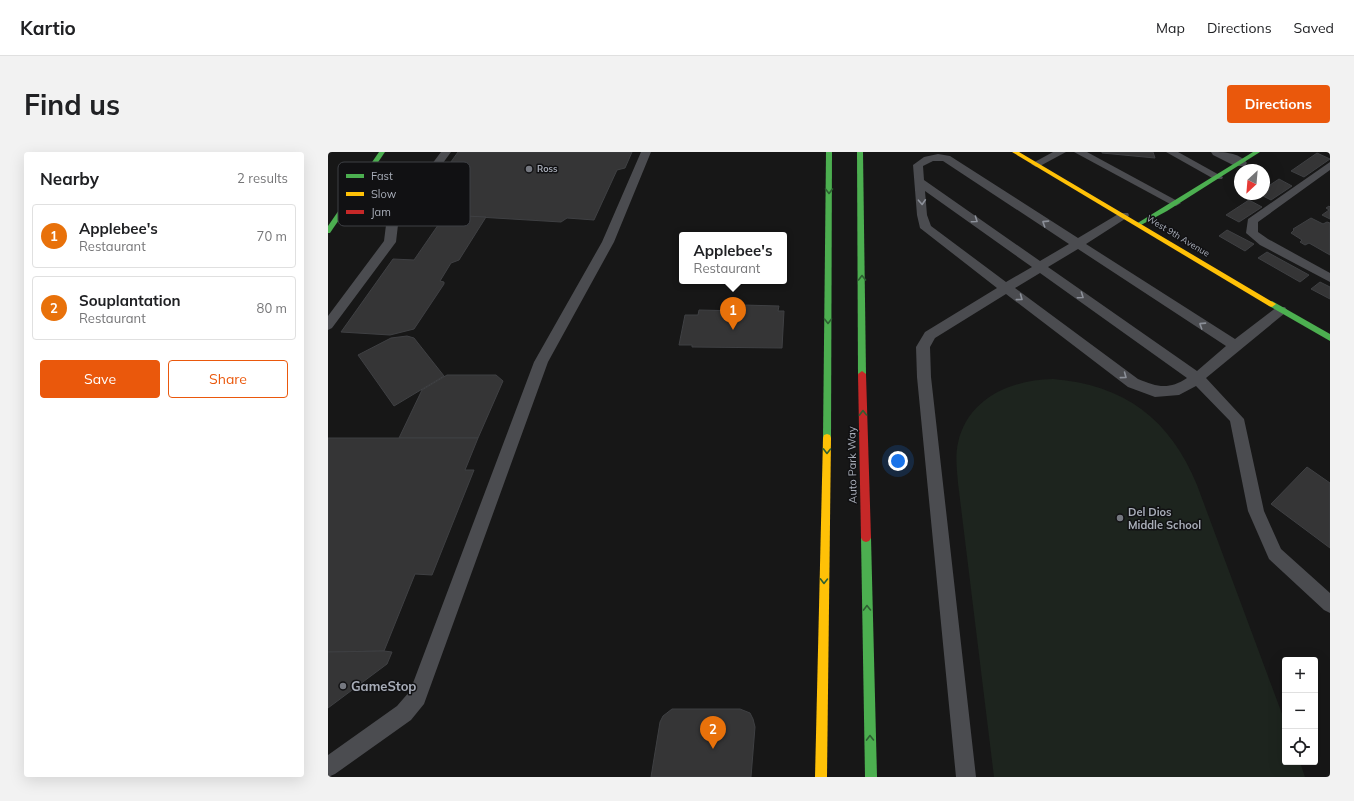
<!DOCTYPE html>
<meta charset="utf-8">
<style>
body{margin:0;font-family:Mulish,sans-serif;background:#f2f2f2;color:#202124}
.controls{position:absolute;right:12px;bottom:12px;display:grid;overflow:hidden;border-radius:4px;box-shadow:0 4px 16px #0002}
.controls button{width:36px;height:36px;display:grid;place-items:center;padding:0;border:0;border-bottom:1px solid #e0e0e0;background:#fff;color:#202124;font:20px sans-serif}
.compass{position:absolute;left:906px;top:12px;width:36px;height:36px;border-radius:50%;background:#fff;box-shadow:0 4px 16px #0002;rotate:206deg}
.you{position:absolute;left:570px;top:309px;width:14px;height:14px;margin:-10px;border:3px solid #fff;border-radius:50%;background:#1a73e8;box-shadow:0 0 0 6px #1a73e833}
.badge{display:grid;place-items:center;width:26px;height:26px;border-radius:50%;background:#ea580c;color:#fff;font-size:13px;font-weight:700}
.pin{position:absolute;translate:-50% -33px;filter:drop-shadow(0 1px 2px #0008)}
.pin::after{content:'';position:absolute;top:21px;width:14px;height:12px;background:inherit;clip-path:polygon(0 0,100% 0,50% 100%)}
.popup{position:absolute;left:351px;top:80px;width:108px;height:52px;box-sizing:border-box;display:grid;place-content:center;border-radius:4px;background:#fff;filter:drop-shadow(0 1px 3px #0005);font-size:13px;white-space:nowrap;color:#757577}
.popup b{font-size:15px;color:#202124}
.popup::after{content:'';position:absolute;left:50%;top:100%;margin-left:-8px;border:8px solid transparent;border-top-color:#fff}
.list{margin:0;padding:0;list-style:none}
h2{display:flex;justify-content:space-between;align-items:center;height:52px;margin:0;padding:0 16px;font-size:17px}
h2 small{font-size:13px;font-weight:400;color:#757577}
.list li{display:grid;grid-template-columns:26px 1fr auto;gap:12px;align-items:center;box-sizing:border-box;height:64px;margin:0 8px 8px;padding:0 8px;border:1px solid #e0e0e0;border-radius:4px}
.list b{display:block;font-size:15px;white-space:nowrap}
.list p{margin:0;font-size:13px;white-space:nowrap;color:#757577}
.list em{font-size:13px;font-style:normal;color:#757577}
.actions{display:flex;gap:8px;padding:12px 16px}
.actions a{flex:1;padding:9px 0;border:1px solid #ea580c;border-radius:4px;text-align:center;font-size:14px;color:#ea580c}
.actions .main{background:#ea580c;color:#fff}
.icon{flex:none;width:22px;height:22px;fill:none;stroke:currentColor;stroke-width:2;stroke-linecap:round;stroke-linejoin:round}
.map{position:relative;flex:none;width:1002px;height:625px;overflow:hidden;border-radius:4px}
header{display:flex;align-items:center;gap:24px;box-sizing:border-box;height:56px;padding:0 20px;background:#fff;border-bottom:1px solid #e0e0e0}
header strong{font-size:19px}
nav{display:flex;gap:22px;margin-inline-start:auto;font-size:14px}
.intro{display:flex;align-items:center;justify-content:space-between;box-sizing:border-box;height:96px;padding:0 24px}
h1{margin:0;font-size:28px}
.button{padding:10px 18px;border-radius:4px;background:#ea580c;color:#fff;font-size:14px;font-weight:700}
main{display:flex;gap:24px;padding:0 24px}
aside{flex:1;background:#fff;border-radius:4px;box-shadow:0 4px 16px #0002}
.map>svg:first-child{display:block}
.green{fill:#1d241e}
.building{fill:#353536;stroke:#3f4043}
.lines{fill:none;stroke-linecap:round;stroke-linejoin:round}
.lane{fill:#4b4c50;fill-rule:evenodd}
.street{fill:#4b4c50;fill-rule:evenodd}
.fast{fill:#4caf50;fill-rule:evenodd}
.slow{fill:#ffc107;fill-rule:evenodd}
.jam{fill:#c62828;fill-rule:evenodd}
.oneway{stroke:#2e6032}
.oneway2{stroke:#8c9099}
.poi-dot{fill:#757880;stroke:#111113;stroke-width:1.5}
.labels{text-anchor:middle;stroke-width:3;stroke-linejoin:round;paint-order:stroke}
.far-poi-label{font-size:9px;font-weight:bold;fill:#a8adb8;stroke:#111113;text-anchor:start}
.far-street-label{font-size:9px;fill:#a8adb8;stroke:#111113}
.street-label{font-size:11px;fill:#a8adb8;stroke:#111113}
.poi-label{font-size:11px;font-weight:bold;fill:#a8adb8;stroke:#111113;text-anchor:start}
.near-poi-label{font-size:13px;font-weight:bold;fill:#a8adb8;stroke:#111113;text-anchor:start}
.key{fill:#111113;stroke:#3e4045;stroke-width:1}
.key-label{font-size:11px;fill:#a8adb8}
</style>
<header>
<strong>Kartio</strong>
<nav><a>Map</a><a>Directions</a><a>Saved</a></nav>
</header>
<div class="intro"><h1>Find us</h1><a class="button">Directions</a></div>
<main>
<aside>
<h2>Nearby<small>2 results</small></h2>
<ul class="list">
<li><span class="badge" style="background:#e8710a">1</span><div><b>Applebee's</b><p>Restaurant</p></div><em>70 m</em></li>
<li><span class="badge" style="background:#e8710a">2</span><div><b>Souplantation</b><p>Restaurant</p></div><em>80 m</em></li>
</ul>
<div class="actions"><a class="main">Save</a><a>Share</a></div>
</aside>
<div class="map">
<svg width="1002" height="625" viewBox="0 0 1002 625">
<rect width="100%" height="100%" fill="#171717"/>
<path class="green" d="M 725,227 C 797,233 842,267 869,333 L 957,570 L 957,610 L 972,610 L 977,625 L 666,625 L 630,331 C 629,318 627,304 630,291 C 640,246 683,228 725,227 Z"/>
<g class="building">
<path d="M 130,0 L 304,0 L 297,16 L 289,18 L 266,68 L 239,66 L 233,70 L 117,63 L 123,54 L 119,53 L 125,46 L 98,45 Z"/>
<path d="M 774,0 L 825,0 L 827,6 L 774,1 Z"/>
<path d="M 989,1 L 1002,7 L 976,25 L 963,19 Z"/>
<path d="M 951,27 L 964,34 L 943,48 L 931,42 L 936,42 L 936,37 Z"/>
<path d="M 921,48 L 934,55 L 911,70 L 898,63 Z"/>
<path d="M 1001,54 L 1002,55 L 1002,67 L 994,63 L 1001,58 L 998,56 Z"/>
<path d="M 117,63 L 158,65 L 131,108 L 123,111 L 112,129 L 116,130 L 116,132 L 86,177 L 62,183 L 13,180 L 65,107 L 86,108 Z"/>
<path d="M 983,66 L 995,72 L 999,70 L 1002,71 L 1002,103 L 981,91 L 977,93 L 972,90 L 974,88 L 963,81 L 966,78 L 965,77 Z"/>
<path d="M 899,78 L 926,92 L 917,99 L 891,84 Z"/>
<path d="M 939,100 L 981,123 L 972,130 L 930,106 Z"/>
<path d="M 992,130 L 1002,135 L 1002,147 L 983,137 Z"/>
<path d="M 415,153 L 451,154 L 450,159 L 456,159 L 454,196 L 364,195 L 364,193 L 351,193 L 357,163 L 370,163 L 371,158 L 414,159 Z"/>
<path d="M 79,184 L 86,186 L 116,224 L 66,254 L 30,203 L 63,186 Z"/>
<path d="M 119,223 L 168,223 L 175,229 L 150,286 L 71,286 L 94,238 Z"/>
<path d="M 0,286 L 150,286 L 137,318 L 146,318 L 104,423 L 87,422 L 56,499 L 0,500 Z"/>
<path d="M 979,315 L 1002,331 L 1002,396 L 943,352 Z"/>
<path d="M 0,500 L 56,499 L 64,500 L 59,512 L 0,556 Z"/>
<path d="M 344,557 L 412,557 L 422,561 L 425,567 L 427,575 L 423,625 L 323,625 L 332,570 L 335,564 Z"/>
</g>
<g class="lines">
<g class="lane">
<path d="M 113,0 L 123,0 L 70,73 L 68,90 L 4,176 L 0,178 L 0,164 L 56,89 L 58,73 Z"/>
<path d="M 313,0 L 323,0 L 286,90 L 220,210 L 96,552 L 83,568 L 7,622 L 0,625 L 0,603 L 69,554 L 82,539 L 206,210 L 274,90 Z"/>
<path d="M 725,0 L 738,0 L 712,14 L 708,15 L 703,12 Z"/>
<path d="M 746,0 L 759,0 L 853,51 L 848,54 L 844,53 Z"/>
<path d="M 838,0 L 850,0 L 895,25 L 894,27 L 886,27 Z"/>
<path d="M 610,2 L 622,4 L 750,86 L 792,61 L 800,61 L 801,63 L 800,65 L 758,92 L 907,187 L 949,155 L 957,155 L 959,158 L 957,161 L 878,226 L 916,267 L 936,359 L 953,397 L 1002,441 L 1002,461 L 996,458 L 941,407 L 920,359 L 902,269 L 868,234 L 851,243 L 827,245 L 800,235 L 678,142 L 607,186 L 602,195 L 603,225 L 648,625 L 628,625 L 589,225 L 588,195 L 597,180 L 669,136 L 592,76 L 589,63 L 585,13 L 596,5 ZM 605,9 L 615,9 L 741,92 L 712,109 L 596,28 L 595,14 ZM 597,39 L 704,115 L 678,130 L 603,74 L 599,63 ZM 750,97 L 898,194 L 869,219 L 720,115 ZM 712,121 L 859,226 C 841,238 829,235 810,227 L 687,136 Z"/>
<path d="M 1002,10 L 1002,18 L 930,70 L 930,80 L 940,87 L 1002,121 L 1002,130 L 932,93 L 918,81 L 920,67 Z"/>
</g>
<path class="street" d="M 883,0 C 895,0 911,0 919,11 L 917,14 L 907,14 L 885,3 Z"/>
<g class="fast">
<path d="M 51,0 L 57,0 L 2,81 L 0,81 L 0,74 Z"/>
<path d="M 498,0 L 504,0 L 503,286 L 502,289 L 496,289 L 495,286 Z"/>
<path d="M 529,0 L 535,0 L 538,222 L 534,225 L 530,222 Z"/>
<path d="M 925,0 L 932,0 L 839,59 L 813,73 L 809,73 L 808,72 Z"/>
<path d="M 944,149 L 1002,182 L 1002,189 L 941,154 L 940,152 Z"/>
<path d="M 538,382 L 541,383 L 543,386 L 549,625 L 537,625 L 533,386 L 535,383 Z"/>
</g>
<g class="slow">
<path d="M 684,0 L 691,0 L 948,152 L 944,155 L 941,154 Z"/>
<path d="M 499,282 L 502,283 L 503,286 L 499,625 L 487,625 L 495,286 L 496,283 Z"/>
</g>
<path class="jam" d="M 534,219 L 538,222 L 543,386 L 541,389 L 538,390 L 535,389 L 533,386 L 530,222 Z"/>
</g>
<defs><path id="oneway-chevron" d="M-2-3.5L2.5 0L-2 3.5" fill="none" stroke-width="1.6" stroke-linecap="round" stroke-linejoin="round"/></defs>
<g class="oneway">
<use href="#oneway-chevron" transform="translate(501 39) rotate(90)"/>
<use href="#oneway-chevron" transform="translate(534 126) rotate(-90)"/>
<use href="#oneway-chevron" transform="translate(500 169) rotate(90)"/>
<use href="#oneway-chevron" transform="translate(535 261) rotate(-91)"/>
<use href="#oneway-chevron" transform="translate(499 299) rotate(91)"/>
<use href="#oneway-chevron" transform="translate(496 429) rotate(91)"/>
<use href="#oneway-chevron" transform="translate(539 456) rotate(-91)"/>
<use href="#oneway-chevron" transform="translate(542 586) rotate(-91)"/>
</g>
<g class="oneway2">
<use href="#oneway-chevron" transform="translate(594 50) rotate(87)"/>
<use href="#oneway-chevron" transform="translate(647 68) rotate(35)"/>
<use href="#oneway-chevron" transform="translate(717 71) rotate(-147)"/>
<use href="#oneway-chevron" transform="translate(753 144) rotate(35)"/>
<use href="#oneway-chevron" transform="translate(692 146) rotate(37)"/>
<use href="#oneway-chevron" transform="translate(874 173) rotate(-147)"/>
<use href="#oneway-chevron" transform="translate(796 224) rotate(37)"/>
</g>
<g class="poi-dot">
<circle cx="201" cy="17" r="4"/>
<circle cx="792" cy="366" r="4"/>
<circle cx="15" cy="534" r="4"/>
</g>
<g class="labels">
<g class="far-poi-label">
<text x="209" y="20">Ross</text>
</g>
<g class="far-street-label">
<text transform="translate(850 84) rotate(31)" y="3">West 9th Avenue</text>
</g>
<g class="street-label">
<text transform="translate(524 313) rotate(-91)" y="4">Auto Park Way</text>
</g>
<g class="poi-label">
<text x="800" y="364">Del Dios<tspan x="800" dy="13">Middle School</tspan></text>
</g>
<g class="near-poi-label">
<text x="23" y="539">GameStop</text>
</g>
</g>
<rect x="10" y="10" width="132" height="64" rx="6" class="key"/>
<rect x="18" y="22" width="18" height="4" fill="#4caf50"/>
<rect x="18" y="40" width="18" height="4" fill="#ffc107"/>
<rect x="18" y="58" width="18" height="4" fill="#c62828"/>
<g class="key-label">
<text x="43" y="28">Fast</text>
<text x="43" y="46">Slow</text>
<text x="43" y="64">Jam</text>
</g>
</svg>
<div class="controls">
<button>+</button>
<button>−</button>
<button><svg class="icon" aria-label="locate" viewBox="0 0 24 24"><circle cx="12" cy="12" r="6"/><path d="M12 2v4M12 18v4M2 12h4M18 12h4"/></svg></button>
</div>
<svg class="compass" viewBox="-18 -18 36 36"><path d="M0-13l5 13h-10z" fill="#e53935"/><path d="M0 13l5-13h-10z" fill="#757577"/></svg>
<div class="you"></div>
<div class="pin badge" style="left:405px;top:178px;background:#e8710a">1</div>
<div class="popup"><b>Applebee's</b>Restaurant</div>
<div class="pin badge" style="left:385px;top:597px;background:#e8710a">2</div>
</div>
</main>
